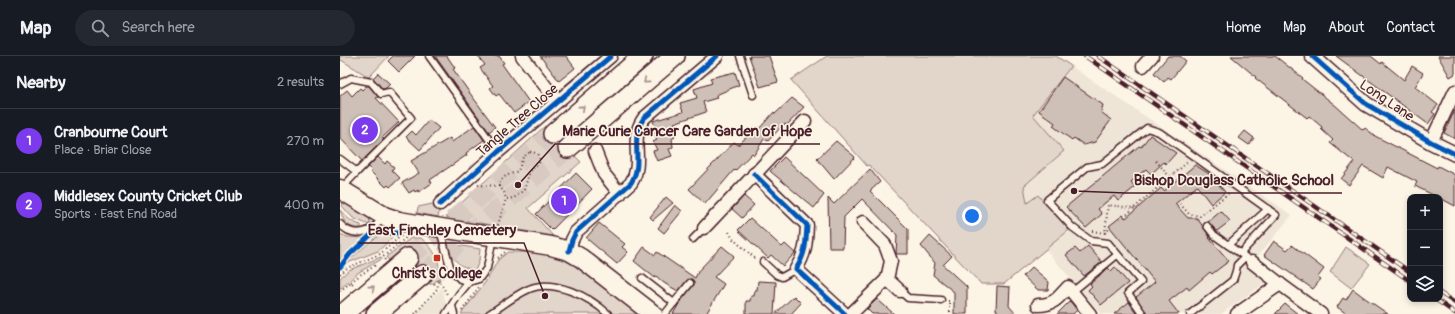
<!DOCTYPE html>
<meta charset="utf-8">
<style>
body{margin:0;font-family:Pangolin,sans-serif;background:#242831;color:#f1f3f6}
.controls{position:absolute;right:12px;bottom:12px;display:grid;overflow:hidden;border-radius:8px;box-shadow:0 2px 6px #0003}
.controls button{width:36px;height:36px;display:grid;place-items:center;padding:0;border:0;border-bottom:1px solid #363941;background:#171b24;color:#f1f3f6;font:20px sans-serif}
.you{position:absolute;left:632px;top:160px;width:14px;height:14px;margin:-10px;border:3px solid #fff;border-radius:50%;background:#1a73e8;box-shadow:0 0 0 6px #1a73e833}
.badge{display:grid;place-items:center;width:26px;height:26px;border-radius:50%;background:#7c3aed;color:#fff;font-size:13px;font-weight:700}
.pin{position:absolute;translate:-50% -50%;border:2px solid #fff;box-shadow:0 1px 4px #0006}
.list{margin:0;padding:0;list-style:none}
h2{display:flex;justify-content:space-between;align-items:center;height:52px;margin:0;padding:0 16px;font-size:17px}
h2 small{font-size:13px;font-weight:400;color:#9ea1a6}
.list li{display:grid;grid-template-columns:26px 1fr auto;gap:12px;align-items:center;box-sizing:border-box;height:64px;padding:0 16px;border-top:1px solid #363941}
.list b{display:block;font-size:15px;white-space:nowrap}
.list p{margin:0;font-size:13px;white-space:nowrap;color:#9ea1a6}
.list em{font-size:13px;font-style:normal;color:#9ea1a6}
.icon{flex:none;width:22px;height:22px;fill:none;stroke:currentColor;stroke-width:2;stroke-linecap:round;stroke-linejoin:round}
.map{position:relative;flex:none;width:1115px;height:258px;overflow:hidden}
header{display:flex;align-items:center;gap:24px;box-sizing:border-box;height:56px;padding:0 20px;background:#171b24;border-bottom:1px solid #363941}
header strong{font-size:19px}
nav{display:flex;gap:22px;margin-inline-start:auto;font-size:14px}
.search{width:280px;height:36px;background:#242831;display:flex;align-items:center;gap:10px;box-sizing:border-box;padding:0 14px;border-radius:22px;color:#9ea1a6;font-size:15px}
main{display:flex}
aside{flex:1;background:#171b24}
.map>svg:first-child{display:block}
.built{fill:#eee5d7}
.green{fill:#e2d5ca;stroke:#967a7a}
.building{fill:#cfc0b7;stroke:#4a1f2b}
.lines{fill:none;stroke-linecap:round;stroke-linejoin:round}
.trunk-tunnel{stroke:#d8cac0;stroke-width:19;stroke-dasharray:19 10;stroke-linecap:butt}
.service-casing{stroke:#4a1f2b;stroke-width:9}
.minor-casing{stroke:#4a1f2b;stroke-width:15}
.tertiary-casing{stroke:#4a1f2b;stroke-width:17}
.primary-casing{stroke:#4a1f2b;stroke-width:21}
.trunk-casing{stroke:#4a1f2b;stroke-width:22}
.path{stroke:#4a1f2b;stroke-width:2;stroke-dasharray:1 3;stroke-linecap:butt}
.service{stroke:#fcf5e5;stroke-width:6}
.minor{stroke:#fcf5e5;stroke-width:12}
.tertiary{stroke:#fcf5e5;stroke-width:14}
.primary{stroke:#fcf5e5;stroke-width:18}
.trunk{stroke:#fcf5e5;stroke-width:19}
.rail-casing{stroke:#4a1f2b;stroke-width:4.5}
.rail{stroke:#fcf5e5;stroke-width:3;stroke-dasharray:9;stroke-linecap:butt}
.cycleway-casing{stroke:#fcf5e5;stroke-width:8}
.cycleway{stroke:#0057b8;stroke-width:5}
.oneway{stroke:#a38a88}
.poi-dot{fill:#c8321e;stroke:#fcf5e5;stroke-width:1.5}
.labels{text-anchor:middle;stroke-width:3;stroke-linejoin:round;paint-order:stroke}
.street-label{font-size:14px;fill:#4a1f2b;stroke:#fcf5e5}
.poi-label{font-size:14px;font-weight:bold;fill:#4a1f2b;stroke:#fcf5e5}
.leader{fill:none;stroke:#4a1f2b;stroke-width:1.5}
.callout-dot{fill:#4a1f2b;stroke:#fcf5e5;stroke-width:1.5}
.callout-label{font-size:15px;text-anchor:middle;font-weight:bold;fill:#4a1f2b;stroke:#fcf5e5;stroke-width:3;stroke-linejoin:round;paint-order:stroke}
</style>
<header>
<strong>Map</strong>
<div class="search"><svg class="icon" aria-label="search" viewBox="0 0 24 24"><circle cx="10" cy="10" r="6"/><path d="M15 15l6 6"/></svg>Search here</div>
<nav><a>Home</a><a>Map</a><a>About</a><a>Contact</a></nav>
</header>
<main>
<aside>
<h2>Nearby<small>2 results</small></h2>
<ul class="list">
<li><span class="badge">1</span><div><b>Cranbourne Court</b><p>Place · Briar Close</p></div><em>270 m</em></li>
<li><span class="badge">2</span><div><b>Middlesex County Cricket Club</b><p>Sports · East End Road</p></div><em>400 m</em></li>
</ul>
</aside>
<div class="map">
<svg width="1115" height="258" viewBox="0 0 1115 258">
<rect width="100%" height="100%" fill="#fcf5e5"/>
<filter id="ink" filterUnits="userSpaceOnUse"><feTurbulence type="fractalNoise" baseFrequency=".025" numOctaves="2"/><feDisplacementMap in="SourceGraphic" scale="8" xChannelSelector="R" yChannelSelector="G"/><feConvolveMatrix kernelMatrix="1 2 1 2 8 2 1 2 1" color-interpolation-filters="sRGB"/></filter>
<g filter="url(#ink)">
<g class="built">
<path d="M 487,0 L 716,0 L 952,159 L 909,211 L 925,227 L 881,258 L 761,258 L 706,194 L 664,228 L 641,228 L 529,109 L 527,110 L 451,24 Z"/>
<path d="M 102,232 L 109,258 L 74,258 Z"/>
</g>
<g class="green">
<path d="M 0,0 L 49,0 L 29,21 L 1,4 L 0,5 Z"/>
<path d="M 260,0 L 265,0 L 228,33 L 225,29 Z"/>
<path d="M 487,0 L 716,0 L 731,10 L 693,59 L 724,95 L 684,130 L 687,147 L 698,139 L 729,174 L 664,228 L 641,228 L 529,109 L 527,110 L 451,24 Z"/>
<path d="M 205,70 L 241,106 L 188,152 L 213,180 L 106,161 Z"/>
<path d="M 3,144 L 16,154 L 29,161 L 30,166 L 29,169 L 13,162 L 2,150 Z"/>
<path d="M 92,148 L 99,156 L 98,161 L 77,157 L 78,151 Z"/>
<path d="M 0,154 C 7,162 11,166 21,169 L 21,172 C 7,172 4,167 0,154 Z"/>
<path d="M 0,178 L 7,181 L 24,182 L 0,207 Z"/>
<path d="M 57,178 L 38,195 L 5,208 L 32,184 L 39,180 Z"/>
<path d="M 71,182 L 81,182 C 94,193 100,203 100,221 L 93,228 L 89,228 L 61,194 L 49,204 L 46,201 Z"/>
<path d="M 111,188 L 140,193 L 139,205 L 135,215 C 116,208 115,208 111,188 Z"/>
<path d="M 1006,191 L 1030,208 L 1011,232 L 990,216 Z"/>
<path d="M 168,196 C 182,196 195,196 209,199 C 240,206 274,238 299,258 L 121,258 L 147,224 L 158,204 Z"/>
<path d="M 41,201 L 42,203 L 19,216 L 0,233 L 0,222 L 9,214 Z"/>
</g>
<g class="building">
<path d="M 53,0 L 75,0 L 59,16 L 48,5 Z"/>
<path d="M 95,0 L 107,0 L 115,12 L 113,13 L 129,36 L 155,71 L 149,76 Z"/>
<path d="M 138,0 L 159,0 L 164,7 L 162,8 L 189,46 L 174,57 L 159,38 L 156,40 L 150,32 L 153,30 L 140,12 L 145,9 Z"/>
<path d="M 200,0 L 226,0 L 235,12 L 219,25 Z"/>
<path d="M 409,0 L 429,0 L 438,26 L 420,31 Z"/>
<path d="M 828,0 L 840,0 L 846,5 L 831,23 L 828,21 L 824,26 L 814,17 Z"/>
<path d="M 891,0 L 935,0 L 963,22 L 962,23 L 995,49 L 1023,74 L 1025,72 L 1035,80 L 1097,112 L 1098,110 L 1115,119 L 1115,150 L 1100,142 L 1100,141 L 1097,141 L 1075,130 L 1077,126 L 1048,111 L 1043,122 L 1023,110 L 1009,129 L 1001,123 L 1014,106 L 990,87 L 993,84 L 981,73 L 982,71 L 969,60 L 967,62 L 945,45 L 915,22 L 916,21 Z"/>
<path d="M 996,0 L 1031,0 L 1041,8 L 1042,6 L 1064,24 L 1072,10 L 1083,17 L 1075,31 L 1098,49 L 1092,56 L 1095,58 L 1088,68 Z"/>
<path d="M 1098,0 L 1115,0 L 1115,18 L 1110,21 Z"/>
<path d="M 395,16 L 399,29 L 376,39 L 377,42 L 363,46 L 366,56 L 334,67 L 335,71 L 333,71 L 335,81 L 332,83 L 333,91 L 329,93 L 332,100 L 317,105 L 313,95 L 317,94 L 313,86 L 317,84 L 314,75 L 317,74 L 313,65 L 343,56 L 340,47 L 357,42 L 354,33 L 372,27 L 370,22 Z"/>
<path d="M 38,17 L 50,28 L 46,32 L 43,33 L 33,22 Z"/>
<path d="M 723,21 L 763,49 L 761,56 L 771,64 L 755,86 L 744,89 L 734,82 L 732,84 L 713,70 L 715,67 L 699,55 Z"/>
<path d="M 26,30 L 29,30 L 38,41 L 36,42 L 59,66 L 42,82 L 44,83 L 22,105 L 0,82 L 0,40 L 7,34 L 12,40 L 20,32 L 22,34 Z"/>
<path d="M 452,42 L 464,51 L 447,69 L 444,68 L 428,85 L 424,83 L 414,99 L 412,97 L 395,115 L 394,114 L 365,148 L 349,133 L 394,86 L 398,89 L 417,71 L 418,74 L 434,56 L 435,58 Z"/>
<path d="M 1115,54 L 1115,83 L 1104,77 Z"/>
<path d="M 89,64 L 99,72 L 80,94 L 66,81 L 72,75 L 76,79 Z"/>
<path d="M 134,70 L 144,84 L 126,97 L 127,99 L 90,124 L 92,127 L 79,136 L 78,134 L 75,136 L 74,134 L 69,137 L 62,127 L 79,117 L 71,105 L 110,82 L 112,86 Z"/>
<path d="M 905,75 L 914,82 L 909,89 L 899,82 Z"/>
<path d="M 810,79 L 836,97 L 826,108 L 824,106 L 811,118 L 806,113 L 791,126 L 795,131 L 778,145 L 774,140 L 766,146 L 758,153 L 762,158 L 746,172 L 726,151 L 799,90 L 801,91 Z"/>
<path d="M 496,85 L 515,101 L 494,123 L 477,103 Z"/>
<path d="M 38,101 L 45,108 L 47,105 L 54,111 L 52,114 L 60,122 L 50,131 L 48,129 L 46,131 L 30,115 L 31,114 L 28,111 Z"/>
<path d="M 444,101 L 484,139 L 474,152 L 430,115 Z"/>
<path d="M 855,109 L 871,119 L 885,136 L 871,148 L 857,130 L 835,148 L 848,162 L 857,162 L 870,181 L 869,182 L 889,205 L 872,218 L 870,216 L 849,234 L 847,231 L 829,245 L 839,258 L 807,258 L 796,241 L 815,226 L 769,170 L 783,159 L 786,162 L 821,132 L 824,135 Z"/>
<path d="M 530,113 L 540,126 L 530,135 L 568,173 L 568,198 L 556,198 L 557,179 L 522,143 L 504,161 L 503,192 L 489,192 L 488,142 L 494,148 Z"/>
<path d="M 236,117 L 252,133 L 212,174 L 196,158 Z"/>
<path d="M 404,140 L 414,149 L 402,162 L 392,153 Z"/>
<path d="M 326,141 L 333,147 L 313,164 L 310,161 Z"/>
<path d="M 151,148 L 157,155 L 149,162 L 143,155 Z"/>
<path d="M 335,149 L 342,155 L 324,177 L 318,172 Z"/>
<path d="M 881,155 L 890,165 L 877,175 L 868,166 Z"/>
<path d="M 410,162 L 442,191 L 445,188 L 455,197 L 443,210 L 431,199 L 428,202 L 398,174 Z"/>
<path d="M 259,167 L 285,188 L 282,191 L 288,196 L 277,208 L 246,182 Z"/>
<path d="M 590,180 L 612,200 L 603,209 L 627,231 L 627,258 L 614,258 L 614,236 L 593,219 L 595,207 L 581,190 Z"/>
<path d="M 934,185 L 947,194 L 952,189 L 984,213 L 978,221 L 981,223 L 973,233 L 924,199 Z"/>
<path d="M 382,190 L 394,200 L 374,221 L 384,228 L 366,258 L 333,258 L 340,246 L 354,229 L 354,226 L 352,223 L 347,224 L 338,235 L 324,227 L 316,220 L 315,222 L 294,205 L 304,191 L 315,199 L 317,196 L 355,222 L 359,214 Z"/>
<path d="M 748,190 L 762,206 L 744,220 L 726,199 L 735,192 L 740,197 Z"/>
<path d="M 692,211 L 709,226 L 708,234 L 698,234 L 683,220 Z"/>
<path d="M 775,211 L 788,227 L 761,249 L 748,234 L 752,230 L 750,228 L 768,212 L 771,215 Z"/>
<path d="M 418,225 L 436,226 L 434,258 L 406,258 L 406,245 L 410,245 L 411,240 L 414,240 L 415,234 L 417,234 Z"/>
<path d="M 657,230 L 670,231 L 669,250 L 676,258 L 661,258 L 656,254 Z"/>
<path d="M 1013,233 L 1025,242 L 1048,258 L 1007,258 L 997,251 L 1003,242 L 1006,244 Z"/>
<path d="M 454,240 L 461,247 L 451,258 L 435,258 Z"/>
<path d="M 537,243 L 554,258 L 532,258 L 527,253 Z"/>
<path d="M 730,245 L 737,254 L 733,258 L 717,258 Z"/>
<path d="M 789,246 L 797,258 L 774,258 Z"/>
<path d="M 945,248 L 958,258 L 935,258 Z"/>
</g>
<g class="lines">
<g class="trunk-tunnel">
<path d="M 68,202 L 213,78"/>
<path d="M 82,219 L 228,92"/>
</g>
<g class="service-casing">
<g id="service">
<path d="M 89,0 L 158,96"/>
<path d="M 400,0 L 413,39"/>
<path d="M 0,28 L 11,22 L 31,26 L 41,38 L 49,36 L 71,62 L 17,116 L 2,132"/>
<path d="M 0,103 L 17,116"/>
<path d="M 0,168 C 13,183 33,177 43,161"/>
<path d="M 867,170 L 874,179 L 888,189"/>
<path d="M 100,174 L 111,214 L 120,223 L 129,226 L 139,223 L 147,212 L 153,182"/>
<path d="M 353,183 L 364,172"/>
<path d="M 904,200 L 888,189 L 928,153"/>
<path d="M 423,206 L 437,219 L 442,221 L 456,213"/>
<path d="M 302,222 L 334,247"/>
<path d="M 560,235 L 568,242 L 601,244"/>
<path d="M 732,236 L 777,199"/>
<path d="M 112,250 L 114,258"/>
<path d="M 106,258 L 119,238 L 129,226"/>
<path d="M 149,258 C 162,250 175,239 189,233 C 213,222 250,241 268,258"/>
<path d="M 325,258 L 350,227"/>
<path d="M 803,258 L 788,237 L 801,226 L 768,187 L 751,185 L 732,171 L 707,144 L 747,111 L 762,108 L 807,72 L 819,76 L 859,104 L 936,159 L 901,197"/>
<path d="M 850,258 L 893,224 L 896,215 L 897,209 L 905,201 L 912,206"/>
</g>
</g>
<g class="minor-casing">
<g id="minor">
<path d="M 182,0 L 217,45"/>
<path d="M 803,10 L 812,0"/>
<path d="M 1091,86 L 1115,35"/>
<path d="M 255,95 L 264,118 L 280,138"/>
<path d="M 414,118 L 467,169 C 466,187 466,197 456,213 L 505,258"/>
<path d="M 100,148 L 158,96 L 271,0"/>
<path d="M 523,166 L 545,189 L 551,205 L 547,223"/>
<path d="M 364,172 L 465,65"/>
<path d="M 229,195 L 232,184 L 236,176 L 291,127 C 305,105 288,84 304,62 L 377,0"/>
<path d="M 912,206 L 940,228 L 981,258"/>
<path d="M 547,223 L 560,235"/>
<path d="M 698,249 C 714,249 718,242 728,231 L 750,258"/>
<path d="M 511,258 L 547,223"/>
<path d="M 897,258 L 940,228"/>
</g>
</g>
<g class="tertiary-casing">
<path id="tertiary" d="M 972,0 L 1026,48 L 1091,86 L 1115,98"/>
</g>
<g class="primary-casing">
<path id="primary" d="M 0,133 L 44,160 L 59,165 L 211,190 L 229,195 L 241,202 L 313,258"/>
</g>
<g class="trunk-casing">
<g id="trunk">
<path d="M 213,78 L 303,0"/>
<path d="M 228,92 L 335,0"/>
<path d="M 3,258 L 68,202"/>
<path d="M 36,258 L 82,219"/>
</g>
</g>
<g class="path">
<path d="M 190,96 C 197,96 201,100 199,107 L 190,115 L 184,134 L 174,142 L 166,143 L 164,136 L 159,130 C 161,119 170,119 178,115 L 183,101 Z"/>
<path d="M 816,105 L 830,121"/>
<path d="M 799,119 L 825,125"/>
<path d="M 138,129 L 159,130"/>
<path d="M 840,148 L 849,158 L 860,160 L 890,136"/>
<path d="M 784,161 L 794,152"/>
<path d="M 158,169 L 166,143"/>
<path d="M 752,175 L 765,177 L 768,149 L 794,152 L 849,105"/>
<path d="M 389,176 L 393,183 L 417,204"/>
<path d="M 765,177 L 770,172"/>
<path d="M 158,202 L 165,196"/>
<path d="M 45,204 L 43,201 L 68,180"/>
<path d="M 0,218 L 7,212 L 40,198 L 62,179"/>
<path d="M 106,218 L 99,224 L 108,240"/>
<path d="M 11,226 L 20,219 L 36,209"/>
<path d="M 94,228 L 99,224"/>
<path d="M 0,235 L 11,226 L 14,230"/>
<path d="M 608,245 L 610,245 L 610,258"/>
<path d="M 122,255 L 139,231"/>
<path d="M 75,258 L 97,233 L 99,225"/>
</g>
<use href="#service" class="service"/>
<use href="#minor" class="minor"/>
<use href="#tertiary" class="tertiary"/>
<use href="#primary" class="primary"/>
<use href="#trunk" class="trunk"/>
<g class="rail-casing">
<g id="rail">
<path d="M 745,0 L 1070,225"/>
<path d="M 758,0 L 1070,216"/>
<path d="M 1100,237 L 1115,247"/>
<path d="M 1095,243 L 1115,257"/>
</g>
</g>
<use href="#rail" class="rail"/>
<g class="cycleway-casing">
<g id="cycleway">
<path d="M 972,0 L 1026,48 L 1091,86 L 1115,98"/>
<path d="M 414,118 L 467,169 C 466,187 466,197 456,213 L 505,258"/>
<path d="M 100,148 L 158,96 L 271,0"/>
<path d="M 229,195 L 232,184 L 236,176 L 291,127 C 305,105 288,84 304,62 L 377,0"/>
<path d="M 0,211 L 10,198 L 33,177 L 57,177"/>
</g>
</g>
<use href="#cycleway" class="cycleway"/>
</g>
<defs><path id="oneway-chevron" d="M-2-3.5L2.5 0L-2 3.5" fill="none" stroke-width="1.6" stroke-linecap="round" stroke-linejoin="round"/></defs>
<g class="oneway">
<use href="#oneway-chevron" transform="translate(306 25) rotate(139)"/>
<use href="#oneway-chevron" transform="translate(242 52) rotate(-41)"/>
<use href="#oneway-chevron" transform="translate(32 232) rotate(-41)"/>
</g>
</g>
<rect class="poi-dot" x="93" y="198" width="8" height="8" rx="2"/>
<g class="labels">
<g class="street-label">
<text transform="translate(1047 44) rotate(34)" y="5">Long Lane</text>
<text transform="translate(177 64) rotate(-41)" y="5">Tangle Tree Close</text>
</g>
<g class="poi-label">
<text x="97" y="222">Christ's College</text>
</g>
</g>
<path class="leader" d="M178 129L215 88H480M734 135L786 137H1002M205 240L184 187H19"/>
<g class="callout-dot">
<circle cx="178" cy="129" r="4"/>
<circle cx="734" cy="135" r="4"/>
<circle cx="205" cy="240" r="4"/>
</g>
<g class="callout-label">
<text x="347" y="80">Marie Curie Cancer Care Garden of Hope</text>
<text x="894" y="129">Bishop Douglass Catholic School</text>
<text x="102" y="179">East Finchley Cemetery</text>
</g>
</svg>
<div class="controls">
<button>+</button>
<button>−</button>
<button><svg class="icon" aria-label="layers" viewBox="0 0 24 24"><path d="M12 4l9 5-9 5-9-5zM3 14l9 5 9-5"/></svg></button>
</div>
<div class="you"></div>
<div class="pin badge" style="left:224px;top:145px">1</div>
<div class="pin badge" style="left:25px;top:74px">2</div>
</div>
</main>
